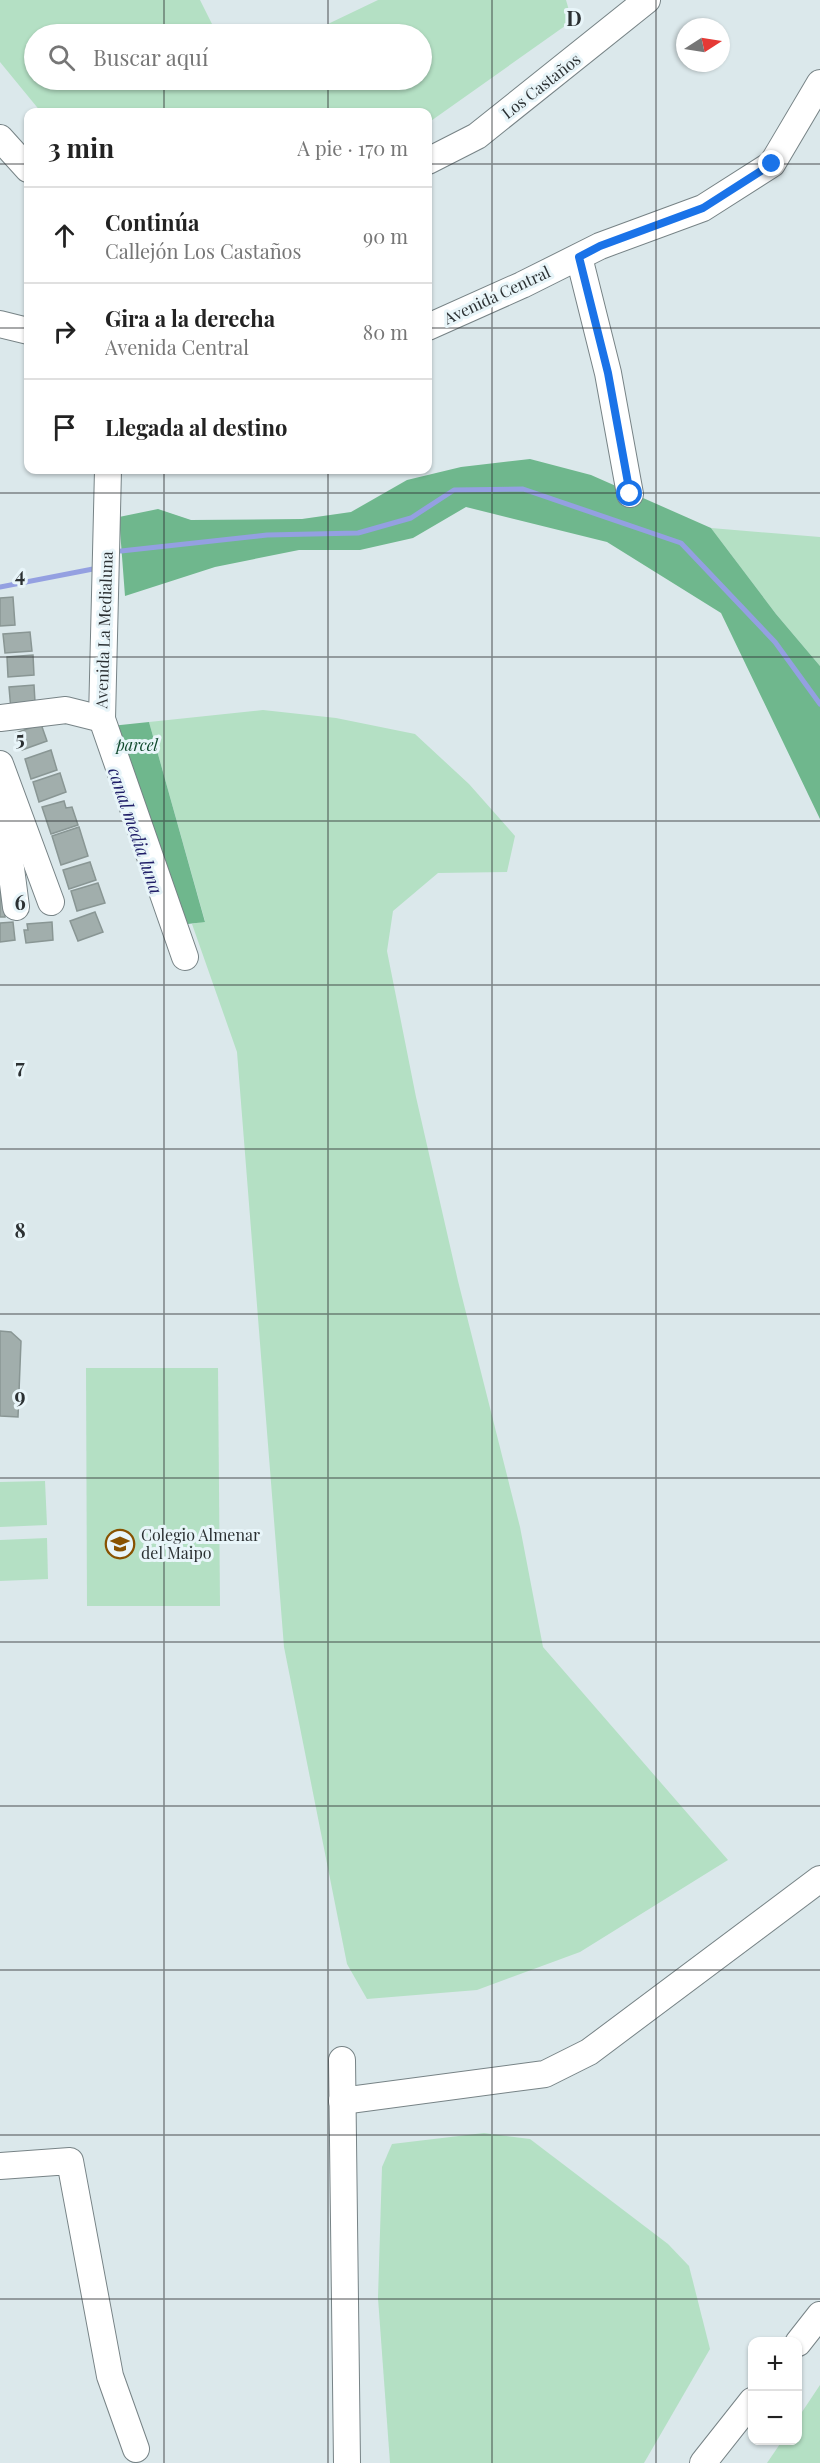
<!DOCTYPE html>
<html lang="es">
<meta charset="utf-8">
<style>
body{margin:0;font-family:"Playfair Display",serif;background:#f6f6f6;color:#222}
.controls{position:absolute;right:18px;bottom:18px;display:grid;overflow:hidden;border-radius:12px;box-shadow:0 2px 4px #0004}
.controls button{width:54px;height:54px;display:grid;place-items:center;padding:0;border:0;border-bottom:2px solid #e0e0e0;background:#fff;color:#222;font:30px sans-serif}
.compass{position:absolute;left:676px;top:18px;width:54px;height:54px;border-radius:50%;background:#fff;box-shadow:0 2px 4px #0004;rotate:78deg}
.stop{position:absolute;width:18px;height:18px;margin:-14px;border:4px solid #1a73e8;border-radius:50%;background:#fff}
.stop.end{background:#1a73e8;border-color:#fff;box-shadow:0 2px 6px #0008}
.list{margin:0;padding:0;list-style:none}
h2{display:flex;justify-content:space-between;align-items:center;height:78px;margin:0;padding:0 24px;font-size:26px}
h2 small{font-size:20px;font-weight:400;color:#767676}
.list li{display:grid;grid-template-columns:39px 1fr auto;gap:18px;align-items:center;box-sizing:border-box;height:96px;padding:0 24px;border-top:2px solid #e0e0e0}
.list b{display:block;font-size:22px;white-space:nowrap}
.list p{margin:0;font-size:20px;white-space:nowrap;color:#767676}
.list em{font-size:20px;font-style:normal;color:#767676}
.icon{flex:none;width:33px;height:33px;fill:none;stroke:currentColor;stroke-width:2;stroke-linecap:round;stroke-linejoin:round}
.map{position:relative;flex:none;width:820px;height:2463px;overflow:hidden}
.search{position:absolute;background:#fff;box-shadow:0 2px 4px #0004;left:24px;top:24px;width:408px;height:66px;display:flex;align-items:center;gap:15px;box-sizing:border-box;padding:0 21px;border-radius:33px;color:#767676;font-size:22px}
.panel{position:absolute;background:#fff;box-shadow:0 2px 4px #0004;left:24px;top:108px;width:408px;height:366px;border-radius:12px}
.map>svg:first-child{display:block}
.green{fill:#b4e0c4}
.forest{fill:#6fb78d}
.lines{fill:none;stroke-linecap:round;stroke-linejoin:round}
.stream{stroke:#94a0e1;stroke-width:5}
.building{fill:#a1aeac;stroke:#899694;stroke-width:1.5}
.minor-casing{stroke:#778386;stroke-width:28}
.minor{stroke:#fff;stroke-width:26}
.route{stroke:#1a73e8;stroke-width:8}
.grid{fill:none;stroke:#2b3032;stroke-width:1.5;stroke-opacity:0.55}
.labels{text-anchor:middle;stroke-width:6;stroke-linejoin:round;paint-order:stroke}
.street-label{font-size:16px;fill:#2b3032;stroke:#e8f5f9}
.park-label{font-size:16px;font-style:italic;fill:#10492d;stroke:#e8f5f9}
.poi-label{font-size:16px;fill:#2b3032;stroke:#e8f5f9;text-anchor:start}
.water-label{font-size:18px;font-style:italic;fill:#1f1e68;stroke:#e8f5f9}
.grid-label{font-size:20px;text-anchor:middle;font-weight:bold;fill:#2b3032;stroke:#e8f5f9;stroke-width:6;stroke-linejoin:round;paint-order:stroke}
</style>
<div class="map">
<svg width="820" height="2463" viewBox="0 0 820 2463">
<rect width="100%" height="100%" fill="#dbe8eb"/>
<g class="green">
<path d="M 0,0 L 200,0 L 217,34 L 34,34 L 34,80 L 422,80 L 422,34 L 307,34 L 378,0 L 566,0 L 572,21 L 428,123 L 428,112 L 41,112 L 0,62 Z"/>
<path d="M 711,528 L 820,537 L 820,666 L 776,614 Z"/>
<path d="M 263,710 L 336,718 L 415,734 L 469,784 L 515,836 L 507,872 L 438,873 L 393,911 L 387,951 L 416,1097 L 458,1281 L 520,1527 L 543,1647 L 728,1860 L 580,1952 L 477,1990 L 367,1999 L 347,1964 L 284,1647 L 237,1052 L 192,924 L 205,921 L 149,722 Z"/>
<path d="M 86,1368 L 218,1368 L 220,1606 L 87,1606 Z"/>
<path d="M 45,1481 L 47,1525 L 0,1527 L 0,1482 Z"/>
<path d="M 47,1538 L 48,1579 L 0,1581 L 0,1540 Z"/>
<path d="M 484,2133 L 530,2139 L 668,2244 L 689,2266 L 710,2349 L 644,2463 L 390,2463 L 378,2298 L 382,2167 L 392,2144 Z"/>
<path d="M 820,2385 L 820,2463 L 767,2463 L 782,2441 L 798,2440 L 798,2418 Z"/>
</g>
<g class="forest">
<path d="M 530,459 L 591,475 L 711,528 L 776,614 L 820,666 L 820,819 L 721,613 L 607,542 L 466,507 L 413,538 L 360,550 L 299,550 L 215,567 L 125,596 L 119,517 L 158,509 L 191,520 L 302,519 L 351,512 L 407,480 L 461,467 Z"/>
<path d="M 149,722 L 205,922 L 179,925 L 111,726 Z"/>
</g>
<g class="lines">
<g class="stream">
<path d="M 121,551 L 267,535 L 358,533 L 411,518 L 454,490 L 523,489 L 681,543 L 775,642 L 820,704"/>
<path d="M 0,587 L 93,569"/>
</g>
</g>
<g class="building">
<path d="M 13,597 L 15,625 L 0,626 L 0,598 Z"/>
<path d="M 30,632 L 32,651 L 5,653 L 3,634 Z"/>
<path d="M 33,655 L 34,675 L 8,677 L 7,657 Z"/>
<path d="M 34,685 L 35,702 L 11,710 L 9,687 Z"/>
<path d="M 41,724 L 47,741 L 22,750 L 16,733 Z"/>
<path d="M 51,750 L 57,770 L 31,779 L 25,759 Z"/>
<path d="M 60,773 L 66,792 L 39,802 L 33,782 Z"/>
<path d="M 64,801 L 66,808 L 72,807 L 78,825 L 51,834 L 42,807 Z"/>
<path d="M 79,827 L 88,856 L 61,865 L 52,836 Z"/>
<path d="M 90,862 L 96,880 L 69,889 L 63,870 Z"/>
<path d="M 98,883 L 105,903 L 77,911 L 71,891 Z"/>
<path d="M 3,892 L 5,917 L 0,917 L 0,893 Z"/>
<path d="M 95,912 L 103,932 L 78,941 L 70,921 Z"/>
<path d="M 13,922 L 15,940 L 0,942 L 0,923 Z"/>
<path d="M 52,922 L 53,940 L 26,943 L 24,930 L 28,930 L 27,924 Z"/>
<path d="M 0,1331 L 11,1332 L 21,1341 L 18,1417 L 0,1416 Z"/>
</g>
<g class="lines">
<g class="minor-casing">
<g id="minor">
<path d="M 0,138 L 28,169"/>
<path d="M 428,161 L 477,136 L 647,0"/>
<path d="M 579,257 L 608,373 L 630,494"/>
<path d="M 0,324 L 28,331"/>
<path d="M 428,327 L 522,285 L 600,246 L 703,208 L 772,164 L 820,83"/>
<path d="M 108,470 L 102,719 L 185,957"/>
<path d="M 0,718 L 66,710 L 102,719"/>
<path d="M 0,764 L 51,902"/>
<path d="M 6,803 L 4,814 L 16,907"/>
<path d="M 342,2060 L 347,2463"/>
<path d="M 342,2101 L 545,2074 L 589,2052 L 820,1879"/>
<path d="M 0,2166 L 70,2161 L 110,2376 L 136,2449"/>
<path d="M 798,2343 L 820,2315"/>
<path d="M 703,2463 L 752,2401"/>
</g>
</g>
<use href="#minor" class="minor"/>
</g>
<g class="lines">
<path class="route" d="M 630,494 L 608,373 L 579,257 L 600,246 L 703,208 L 772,164"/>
</g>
<path class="grid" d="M 164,0 L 164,34M 328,0 L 328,34M 492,0 L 492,2463M 656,0 L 656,2463M 164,80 L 164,112M 328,80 L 328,112M 0,164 L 28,164M 428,164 L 820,164M 0,328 L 28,328M 428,328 L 820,328M 164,470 L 164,2463M 328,470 L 328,2463M 0,493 L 820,493M 0,657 L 820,657M 0,821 L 820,821M 0,985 L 820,985M 0,1149 L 820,1149M 0,1314 L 820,1314M 0,1478 L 820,1478M 0,1642 L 820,1642M 0,1806 L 820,1806M 0,1970 L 820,1970M 0,2135 L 820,2135M 0,2299 L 820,2299"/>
<defs>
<g id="school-ring" transform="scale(1.5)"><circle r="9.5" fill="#e8f5f9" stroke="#885200" stroke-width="1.5"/><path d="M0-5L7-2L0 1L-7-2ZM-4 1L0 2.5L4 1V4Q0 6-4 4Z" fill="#885200"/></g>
</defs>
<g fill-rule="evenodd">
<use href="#school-ring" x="120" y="1544"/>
</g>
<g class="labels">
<g class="street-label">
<text transform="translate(541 86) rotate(-38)" y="6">Los Castaños</text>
<text transform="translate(497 295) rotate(-25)" y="6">Avenida Central</text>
<text transform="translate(104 630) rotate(-88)" y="6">Avenida La Medialuna</text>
</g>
<g class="park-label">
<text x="137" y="751">parcel</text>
</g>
<g class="poi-label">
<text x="141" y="1541">Colegio Almenar<tspan x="141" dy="18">del Maipo</tspan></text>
</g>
<g class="water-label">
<text transform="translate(135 831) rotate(71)" y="6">canal media luna</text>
</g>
</g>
<g class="grid-label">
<text x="574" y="26">D</text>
<text x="20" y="582">4</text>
<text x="20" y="746">5</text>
<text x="20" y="910">6</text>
<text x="20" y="1074">7</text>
<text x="20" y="1238">8</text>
<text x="20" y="1403">9</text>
</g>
</svg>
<div class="controls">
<button>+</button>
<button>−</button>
</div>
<svg class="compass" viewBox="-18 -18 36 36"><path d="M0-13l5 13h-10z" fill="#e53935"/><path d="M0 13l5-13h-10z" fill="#767676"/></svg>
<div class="stop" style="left:630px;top:494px"></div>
<div class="stop end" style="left:772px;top:164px"></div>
<div class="search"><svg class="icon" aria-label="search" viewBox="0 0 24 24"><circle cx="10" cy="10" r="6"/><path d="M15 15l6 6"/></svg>Buscar aquí</div>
<section class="panel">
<h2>3 min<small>A pie · 170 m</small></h2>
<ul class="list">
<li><svg class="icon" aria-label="ahead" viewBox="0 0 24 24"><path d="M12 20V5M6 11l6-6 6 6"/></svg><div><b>Continúa</b><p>Callejón Los Castaños</p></div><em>90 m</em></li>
<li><svg class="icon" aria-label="right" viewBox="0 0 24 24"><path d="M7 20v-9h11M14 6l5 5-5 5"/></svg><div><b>Gira a la derecha</b><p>Avenida Central</p></div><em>80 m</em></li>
<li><svg class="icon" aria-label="arrive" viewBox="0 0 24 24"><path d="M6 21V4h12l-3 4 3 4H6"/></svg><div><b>Llegada al destino</b></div></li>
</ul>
</section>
</div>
